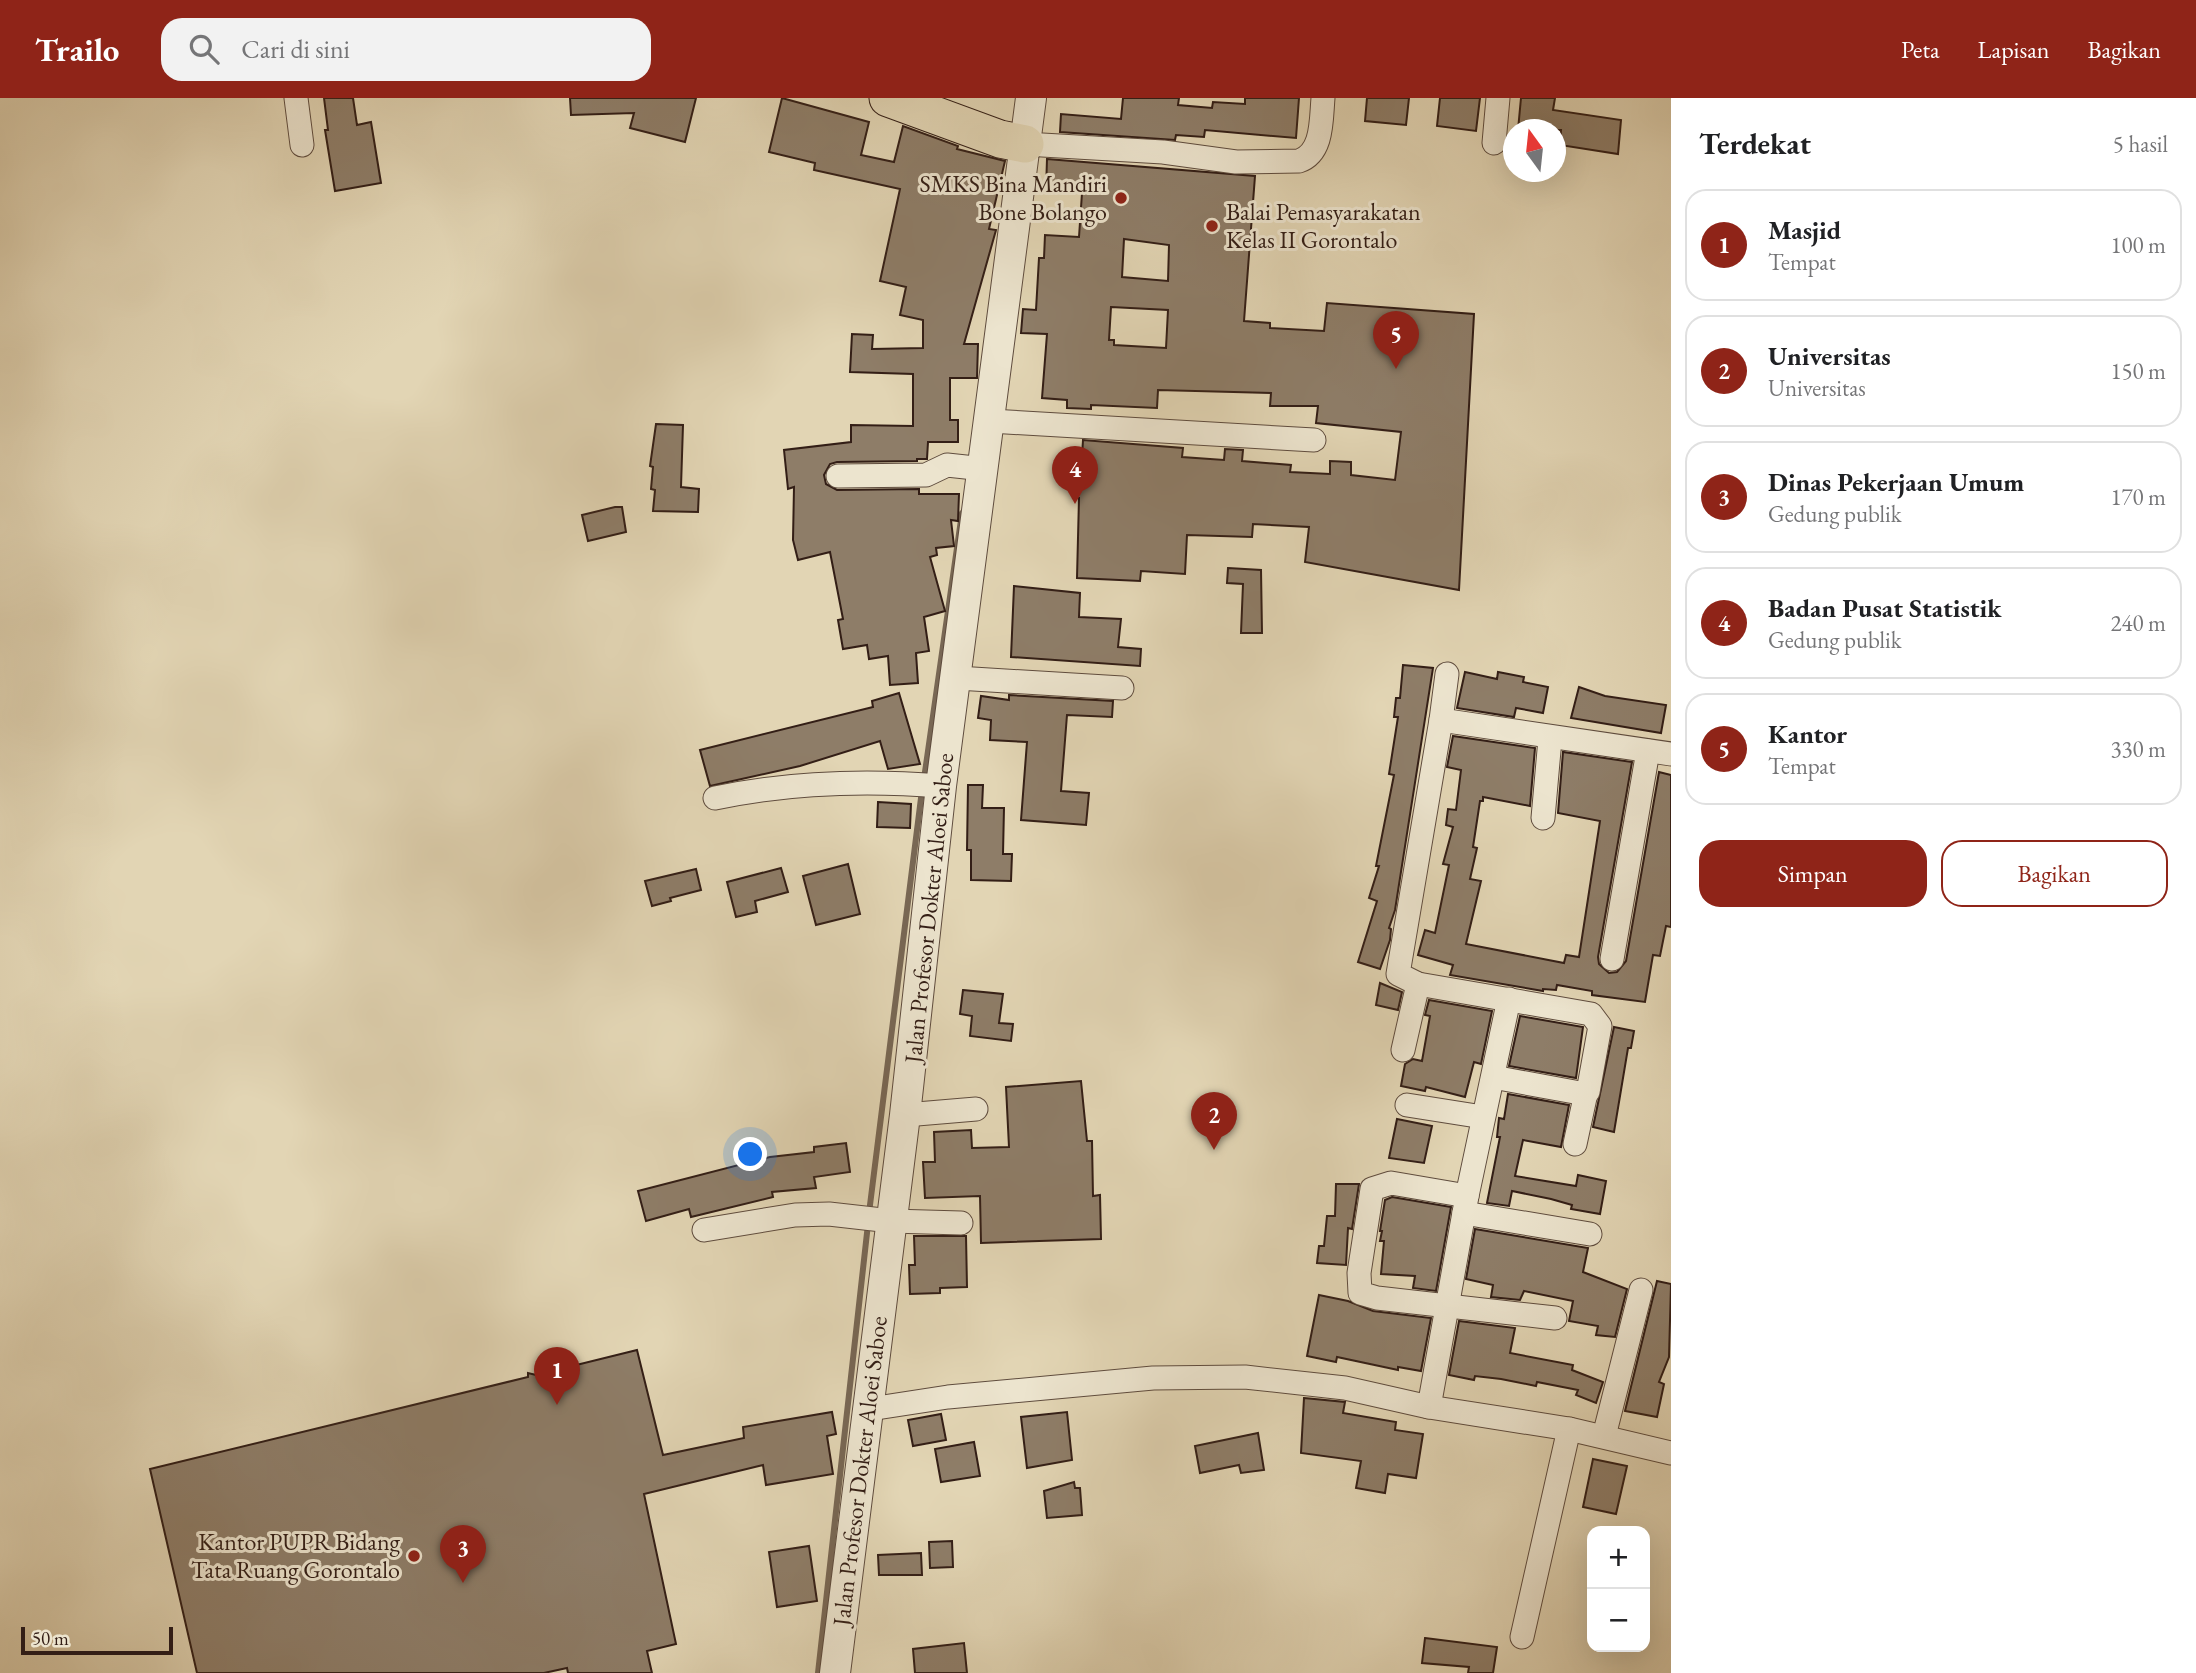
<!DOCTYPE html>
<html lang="id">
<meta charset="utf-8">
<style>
body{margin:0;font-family:"EB Garamond",serif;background:#f2f2f2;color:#202124}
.controls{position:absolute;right:21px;bottom:21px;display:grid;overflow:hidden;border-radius:14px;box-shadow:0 7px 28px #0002}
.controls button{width:63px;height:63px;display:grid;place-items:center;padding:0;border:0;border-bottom:2px solid #e0e0e0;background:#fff;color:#202124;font:35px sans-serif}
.compass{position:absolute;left:1503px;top:21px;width:63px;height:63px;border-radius:50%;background:#fff;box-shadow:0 7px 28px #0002;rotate:345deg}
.scale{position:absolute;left:21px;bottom:18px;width:152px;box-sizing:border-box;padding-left:7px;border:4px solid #331e16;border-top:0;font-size:19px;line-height:24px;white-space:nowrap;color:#331e16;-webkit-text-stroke:5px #ece4ce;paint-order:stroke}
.you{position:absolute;left:751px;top:1057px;width:24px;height:24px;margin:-18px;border:5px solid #fff;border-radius:50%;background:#1a73e8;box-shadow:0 0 0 10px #1a73e833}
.badge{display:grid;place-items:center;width:46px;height:46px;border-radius:50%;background:#8f2418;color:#fff;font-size:23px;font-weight:700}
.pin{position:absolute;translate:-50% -58px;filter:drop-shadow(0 2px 4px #0008)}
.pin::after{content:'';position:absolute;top:37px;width:24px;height:21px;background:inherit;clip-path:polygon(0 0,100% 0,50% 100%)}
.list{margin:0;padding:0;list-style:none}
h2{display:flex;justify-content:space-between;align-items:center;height:91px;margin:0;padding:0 28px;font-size:30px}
h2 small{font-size:23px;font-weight:400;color:#757577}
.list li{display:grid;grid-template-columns:46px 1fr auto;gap:21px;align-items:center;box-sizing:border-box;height:112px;margin:0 14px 14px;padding:0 14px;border:2px solid #e0e0e0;border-radius:21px}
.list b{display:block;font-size:26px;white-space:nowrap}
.list p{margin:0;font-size:23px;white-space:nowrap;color:#757577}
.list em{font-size:23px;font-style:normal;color:#757577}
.actions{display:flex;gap:14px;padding:21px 28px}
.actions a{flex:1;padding:16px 0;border:2px solid #8f2418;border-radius:21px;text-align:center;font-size:24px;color:#8f2418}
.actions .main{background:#8f2418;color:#fff}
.icon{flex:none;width:38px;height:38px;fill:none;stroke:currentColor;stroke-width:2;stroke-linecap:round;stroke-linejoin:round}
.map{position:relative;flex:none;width:1671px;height:1575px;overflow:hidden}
header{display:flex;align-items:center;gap:42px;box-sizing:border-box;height:98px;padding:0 35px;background:#8f2418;color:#fff}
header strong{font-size:33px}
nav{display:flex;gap:38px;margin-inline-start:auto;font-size:24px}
.search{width:490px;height:63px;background:#f2f2f2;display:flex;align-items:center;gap:18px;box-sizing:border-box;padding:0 24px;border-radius:21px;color:#757577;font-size:26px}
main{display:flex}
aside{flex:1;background:#fff}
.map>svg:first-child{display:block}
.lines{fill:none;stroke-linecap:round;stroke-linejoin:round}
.stream{stroke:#786754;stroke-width:6}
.building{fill:#8e7d68;stroke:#331e16;stroke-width:2;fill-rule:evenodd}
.minor-casing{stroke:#5f4c3e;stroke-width:25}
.tertiary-casing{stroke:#5f4c3e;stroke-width:32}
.primary-casing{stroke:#331e16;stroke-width:39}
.minor{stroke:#ece4ce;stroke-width:23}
.tertiary{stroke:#ece4ce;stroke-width:30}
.primary{stroke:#e2d5b4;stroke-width:37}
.poi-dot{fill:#8f2418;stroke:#ece4ce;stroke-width:2.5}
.labels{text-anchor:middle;stroke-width:6;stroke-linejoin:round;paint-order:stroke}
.poi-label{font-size:24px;fill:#331e16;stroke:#ece4ce;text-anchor:end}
.street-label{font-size:24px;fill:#331e16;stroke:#ece4ce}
</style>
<header>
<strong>Trailo</strong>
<div class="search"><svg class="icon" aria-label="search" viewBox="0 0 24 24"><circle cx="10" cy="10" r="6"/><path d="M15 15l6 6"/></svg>Cari di sini</div>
<nav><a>Peta</a><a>Lapisan</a><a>Bagikan</a></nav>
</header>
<main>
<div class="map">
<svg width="1671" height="1575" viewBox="0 0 1671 1575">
<rect width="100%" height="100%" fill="#e2d5b4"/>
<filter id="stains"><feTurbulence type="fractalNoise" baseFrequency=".00286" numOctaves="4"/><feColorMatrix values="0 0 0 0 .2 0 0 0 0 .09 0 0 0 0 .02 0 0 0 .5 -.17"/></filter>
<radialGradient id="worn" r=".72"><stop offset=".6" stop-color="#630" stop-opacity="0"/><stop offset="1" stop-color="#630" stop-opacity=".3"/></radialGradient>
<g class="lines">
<g class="stream">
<path d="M 924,681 L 962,415"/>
<path d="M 869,1115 L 922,692"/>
<path d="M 818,1575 L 868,1126"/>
</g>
</g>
<g class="building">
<path d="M 324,0 L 353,0 L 357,27 L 371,24 L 381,85 L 335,93 L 325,32 L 328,32 Z"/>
<path d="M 570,0 L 696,0 L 685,44 L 630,30 L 634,15 L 571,17 Z"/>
<path d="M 782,0 L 869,24 L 861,57 L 894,64 L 903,28 L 958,48 L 957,51 L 1005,63 L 989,131 L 996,132 L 964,246 L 978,246 L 977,280 L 950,280 L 950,322 L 958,322 L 958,344 L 928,344 L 927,361 L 917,361 L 917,363 L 837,364 L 830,366 L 824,377 L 826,386 L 837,392 L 919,391 L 919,396 L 959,396 L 958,423 L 951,422 L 954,448 L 936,450 L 937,457 L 930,459 L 945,513 L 924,519 L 929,553 L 916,555 L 918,585 L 890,587 L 888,558 L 869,561 L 867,547 L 843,551 L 838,522 L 843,521 L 830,454 L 798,462 L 793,442 L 794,389 L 788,391 L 784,352 L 851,344 L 851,327 L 913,328 L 913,276 L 850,274 L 852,236 L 873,237 L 872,251 L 923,250 L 923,222 L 900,217 L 906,189 L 880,183 L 900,91 L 814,72 L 815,65 L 769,54 Z"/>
<path d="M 1123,0 L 1179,0 L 1178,7 L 1212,10 L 1213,4 L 1245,6 L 1245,0 L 1299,0 L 1296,40 L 1205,32 L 1204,39 L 1176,37 L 1175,42 L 1060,34 L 1061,16 L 1121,21 Z"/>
<path d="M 1367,0 L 1409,0 L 1406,27 L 1365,23 Z"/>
<path d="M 1440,0 L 1480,0 L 1476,33 L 1437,28 Z"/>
<path d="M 1521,0 L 1555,0 L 1553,12 L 1621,22 L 1618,56 L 1560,47 L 1561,32 L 1518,32 Z"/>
<path d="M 1047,61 L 1255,78 L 1244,223 L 1270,225 L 1270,230 L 1324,233 L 1327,205 L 1474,216 L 1459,492 L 1305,464 L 1309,429 L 1253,426 L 1252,439 L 1187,437 L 1185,476 L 1141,473 L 1140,483 L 1077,480 L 1079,400 L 1073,400 L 1074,376 L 1081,376 L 1083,342 L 1183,350 L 1182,359 L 1224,362 L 1225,351 L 1243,352 L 1242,363 L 1291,367 L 1290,374 L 1330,376 L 1330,363 L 1351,364 L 1351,377 L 1395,382 L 1401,334 L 1316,325 L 1318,308 L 1270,308 L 1271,295 L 1158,292 L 1157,310 L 1091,307 L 1091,311 L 1067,310 L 1067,302 L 1042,300 L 1047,236 L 1021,235 L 1023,211 L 1036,212 L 1039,160 L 1044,160 L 1045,137 L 1079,139 L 1082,95 L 1046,92 ZM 1124,141 L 1169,147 L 1168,183 L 1122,179 ZM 1111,209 L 1168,212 L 1166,250 L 1114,247 L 1114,242 L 1109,242 Z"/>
<path d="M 656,326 L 683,327 L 681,389 L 699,391 L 698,414 L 653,413 L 655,392 L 651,391 L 653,369 L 650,368 Z"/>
<path d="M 615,409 L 622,409 L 626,434 L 588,443 L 582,417 Z"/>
<path d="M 1228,470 L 1261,472 L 1262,535 L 1241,535 L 1243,486 L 1227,485 Z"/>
<path d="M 1014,488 L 1080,495 L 1079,519 L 1121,521 L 1118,549 L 1141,551 L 1140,568 L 1011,559 Z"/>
<path d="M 1403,567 L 1433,570 L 1395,812 L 1389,830 L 1391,831 L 1390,842 L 1380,871 L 1358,864 L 1377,803 L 1369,800 L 1379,768 L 1376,768 L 1394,677 L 1389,676 L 1398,619 L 1394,619 L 1396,600 L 1400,600 Z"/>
<path d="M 1465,574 L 1497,581 L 1498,574 L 1524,579 L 1523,584 L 1548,589 L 1543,615 L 1516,610 L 1514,619 L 1457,610 Z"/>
<path d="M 1579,589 L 1605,598 L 1666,607 L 1661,635 L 1571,620 Z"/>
<path d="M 899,595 L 920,666 L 888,671 L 880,643 L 800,668 L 710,688 L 700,652 L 873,609 L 872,603 Z"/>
<path d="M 1009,597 L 1113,603 L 1112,619 L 1067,617 L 1061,693 L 1089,695 L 1086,727 L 1021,722 L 1027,644 L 990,642 L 991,622 L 978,620 L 981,598 L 1009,602 Z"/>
<path d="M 1453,638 L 1535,650 L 1530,708 L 1483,699 L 1483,703 L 1480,703 L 1473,749 L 1477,750 L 1470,781 L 1481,783 L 1466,846 L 1564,865 L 1566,857 L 1579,859 L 1600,723 L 1558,715 L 1563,654 L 1632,664 L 1598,859 L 1599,866 L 1609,875 L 1617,874 L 1626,863 L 1659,674 L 1671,677 L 1671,829 L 1666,828 L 1660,858 L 1653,857 L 1645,904 L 1592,897 L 1592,893 L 1557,887 L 1556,892 L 1543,891 L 1543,893 L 1450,877 L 1453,867 L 1418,857 L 1425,832 L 1435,835 L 1449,767 L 1443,766 L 1453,729 L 1446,727 L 1448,711 L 1456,712 L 1461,672 L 1447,669 Z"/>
<path d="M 968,687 L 983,687 L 982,710 L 1004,710 L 1003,756 L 1012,756 L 1011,783 L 971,782 L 971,752 L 967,752 Z"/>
<path d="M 878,704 L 911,706 L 910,730 L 877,729 Z"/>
<path d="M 848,766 L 860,816 L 816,827 L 803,778 Z"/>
<path d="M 781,770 L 788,794 L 755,803 L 757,814 L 736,819 L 727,784 Z"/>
<path d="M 696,771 L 701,792 L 670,800 L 671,803 L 652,808 L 645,783 Z"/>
<path d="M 1380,885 L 1402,894 L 1398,912 L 1376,907 Z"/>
<path d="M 963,892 L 1003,896 L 999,925 L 1013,926 L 1011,943 L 970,938 L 972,918 L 960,916 Z"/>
<path d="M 1429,902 L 1492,913 L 1481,966 L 1474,964 L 1465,999 L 1426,989 L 1425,993 L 1401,988 L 1405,966 L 1413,961 L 1422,963 L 1430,918 L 1425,917 Z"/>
<path d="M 1520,918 L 1583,929 L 1576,980 L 1509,968 Z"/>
<path d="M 1614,929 L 1634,933 L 1631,950 L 1628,950 L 1614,1034 L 1593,1029 Z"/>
<path d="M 1081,983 L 1087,1043 L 1092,1043 L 1093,1098 L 1100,1097 L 1101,1141 L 981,1145 L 980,1098 L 925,1100 L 923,1064 L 935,1064 L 934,1034 L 971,1032 L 972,1050 L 1009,1049 L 1006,989 Z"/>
<path d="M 1508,996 L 1569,1007 L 1561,1049 L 1523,1042 L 1515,1078 L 1576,1088 L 1578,1077 L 1606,1083 L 1600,1116 L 1571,1111 L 1572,1107 L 1551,1101 L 1512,1093 L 1509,1108 L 1487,1105 L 1500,1039 L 1497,1039 L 1499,1020 L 1504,1021 Z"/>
<path d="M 1397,1021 L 1432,1028 L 1424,1065 L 1389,1060 Z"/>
<path d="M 846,1045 L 850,1074 L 814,1079 L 816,1090 L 772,1094 L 773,1099 L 691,1119 L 689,1111 L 646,1123 L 638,1093 L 770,1059 L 814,1054 L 814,1049 Z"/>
<path d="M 1336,1086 L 1359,1086 L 1352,1131 L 1348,1130 L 1346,1167 L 1317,1165 L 1319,1148 L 1324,1148 L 1327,1118 L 1335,1118 Z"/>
<path d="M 1392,1099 L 1451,1109 L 1436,1193 L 1413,1190 L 1415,1178 L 1381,1176 L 1384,1143 L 1380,1143 L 1382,1133 L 1380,1133 L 1385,1102 Z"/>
<path d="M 1475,1131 L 1588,1150 L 1583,1174 L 1627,1191 L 1615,1239 L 1596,1237 L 1598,1228 L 1569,1223 L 1573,1203 L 1524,1193 L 1520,1202 L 1491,1199 L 1493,1187 L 1466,1181 Z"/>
<path d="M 914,1138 L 966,1138 L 967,1189 L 940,1190 L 940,1195 L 910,1196 L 909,1167 L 915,1167 Z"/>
<path d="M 1657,1183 L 1671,1186 L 1669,1259 L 1659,1284 L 1664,1286 L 1657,1319 L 1625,1313 Z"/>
<path d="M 1319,1197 L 1348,1203 L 1373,1213 L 1431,1220 L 1421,1273 L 1398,1269 L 1398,1272 L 1337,1259 L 1336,1264 L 1307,1258 Z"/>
<path d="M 1459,1223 L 1515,1230 L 1510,1255 L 1573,1267 L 1572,1272 L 1603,1284 L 1596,1305 L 1576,1297 L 1578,1292 L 1537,1284 L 1536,1288 L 1501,1281 L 1475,1278 L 1474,1282 L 1449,1277 Z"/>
<path d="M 637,1252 L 663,1357 L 744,1340 L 743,1329 L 832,1314 L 836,1336 L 827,1338 L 833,1376 L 766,1387 L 763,1367 L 644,1396 L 676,1546 L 647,1553 L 652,1575 L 568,1575 L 567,1570 L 544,1575 L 197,1575 L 150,1371 L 528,1279 L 528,1275 L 536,1277 Z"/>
<path d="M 1304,1300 L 1345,1304 L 1343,1315 L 1396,1324 L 1395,1332 L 1423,1336 L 1416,1380 L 1388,1376 L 1385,1395 L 1356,1390 L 1361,1363 L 1301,1355 Z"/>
<path d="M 1067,1314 L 1072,1362 L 1027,1370 L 1021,1319 Z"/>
<path d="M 941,1316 L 946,1342 L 913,1348 L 908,1322 Z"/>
<path d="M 1258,1335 L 1264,1372 L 1241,1375 L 1239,1367 L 1200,1375 L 1195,1348 Z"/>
<path d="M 974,1344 L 980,1378 L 941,1384 L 935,1351 Z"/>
<path d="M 1593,1361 L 1627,1368 L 1616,1416 L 1583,1409 Z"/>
<path d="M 1074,1384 L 1075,1390 L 1080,1390 L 1082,1417 L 1047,1420 L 1044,1393 Z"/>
<path d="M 952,1443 L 953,1469 L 930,1470 L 929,1444 Z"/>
<path d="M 809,1448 L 817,1503 L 777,1509 L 769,1454 Z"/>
<path d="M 921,1455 L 922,1477 L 879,1477 L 878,1457 Z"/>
<path d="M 1425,1540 L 1497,1549 L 1493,1575 L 1468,1575 L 1469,1569 L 1422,1565 Z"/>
<path d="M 964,1545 L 967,1575 L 915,1575 L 913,1551 Z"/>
</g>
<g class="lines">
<g class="minor-casing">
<g id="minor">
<path d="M 296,0 L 302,47"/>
<path d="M 1494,45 L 1498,0"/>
<path d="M 1025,46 L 1163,54 L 1236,64 L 1299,63 C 1323,55 1321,22 1323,0"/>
<path d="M 990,323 L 1314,342"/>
<path d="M 838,378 L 926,377 L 947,367 L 984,371"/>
<path d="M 957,580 L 1122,590"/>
<path d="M 1441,622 L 1447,576"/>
<path d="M 715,700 C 791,684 864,682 941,688"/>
<path d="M 1543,720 L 1550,641"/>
<path d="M 1612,861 L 1648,653"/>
<path d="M 1403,952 L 1418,886"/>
<path d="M 1493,979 L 1580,995 L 1588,994 L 1600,928 L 1591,916 L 1418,886 L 1398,876 L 1441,622 L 1671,656"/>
<path d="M 1407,1007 L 1483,1019"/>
<path d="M 905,1017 L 976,1011"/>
<path d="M 1575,1046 L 1586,995"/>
<path d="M 1467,1098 L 1391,1085 L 1372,1091 L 1359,1175 L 1360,1195 L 1377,1200 L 1555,1220"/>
<path d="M 1464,1115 L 1590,1136"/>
<path d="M 704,1132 L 795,1117 L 829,1116 L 891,1123 L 961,1125"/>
<path d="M 1429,1309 L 1467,1098 L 1509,901"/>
<path d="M 870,1311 L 948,1299 L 1153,1280 L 1245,1279 L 1345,1290 L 1429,1309 L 1569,1331 L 1671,1355"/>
<path d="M 1604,1338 L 1641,1192"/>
<path d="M 1522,1539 L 1569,1331"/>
</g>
</g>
<g class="tertiary-casing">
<path id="tertiary" d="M 835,1575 L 905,1017 L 941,688 L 1031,0"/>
</g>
<g class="primary-casing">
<path id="primary" d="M 888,0 L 1000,41 L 1025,46"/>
</g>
<use href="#minor" class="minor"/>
<use href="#tertiary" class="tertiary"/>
<use href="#primary" class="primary"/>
</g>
<g class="poi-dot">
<circle cx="1121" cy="100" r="7"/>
<circle cx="1212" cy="128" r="7"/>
<circle cx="414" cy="1458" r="7"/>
</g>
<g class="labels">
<g class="poi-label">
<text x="1107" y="94">SMKS Bina Mandiri<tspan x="1107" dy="28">Bone Bolango</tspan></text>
<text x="1226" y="122" text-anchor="start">Balai Pemasyarakatan<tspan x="1226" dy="28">Kelas II Gorontalo</tspan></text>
<text x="400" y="1452">Kantor PUPR Bidang<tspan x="400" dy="28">Tata Ruang Gorontalo</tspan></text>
</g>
<g class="street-label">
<text transform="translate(929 810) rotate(-84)" y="8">Jalan Profesor Dokter Aloei Saboe</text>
<text transform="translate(860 1373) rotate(-83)" y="8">Jalan Profesor Dokter Aloei Saboe</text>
</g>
</g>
<rect width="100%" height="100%" filter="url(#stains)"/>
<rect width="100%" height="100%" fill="url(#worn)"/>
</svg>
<div class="controls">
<button>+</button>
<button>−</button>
</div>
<svg class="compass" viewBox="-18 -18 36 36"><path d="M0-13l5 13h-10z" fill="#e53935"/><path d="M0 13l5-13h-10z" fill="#757577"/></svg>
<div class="scale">50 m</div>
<div class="you"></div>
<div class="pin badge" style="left:557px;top:1307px">1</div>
<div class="pin badge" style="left:1214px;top:1052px">2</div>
<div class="pin badge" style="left:463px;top:1485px">3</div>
<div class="pin badge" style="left:1075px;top:406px">4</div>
<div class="pin badge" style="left:1396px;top:271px">5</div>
</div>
<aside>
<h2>Terdekat<small>5 hasil</small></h2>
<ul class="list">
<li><span class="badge">1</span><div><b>Masjid</b><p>Tempat</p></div><em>100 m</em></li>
<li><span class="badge">2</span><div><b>Universitas</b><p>Universitas</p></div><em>150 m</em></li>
<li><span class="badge">3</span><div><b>Dinas Pekerjaan Umum</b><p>Gedung publik</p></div><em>170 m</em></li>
<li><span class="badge">4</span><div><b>Badan Pusat Statistik</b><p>Gedung publik</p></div><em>240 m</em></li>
<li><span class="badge">5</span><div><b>Kantor</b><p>Tempat</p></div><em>330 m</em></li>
</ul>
<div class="actions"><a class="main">Simpan</a><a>Bagikan</a></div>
</aside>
</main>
